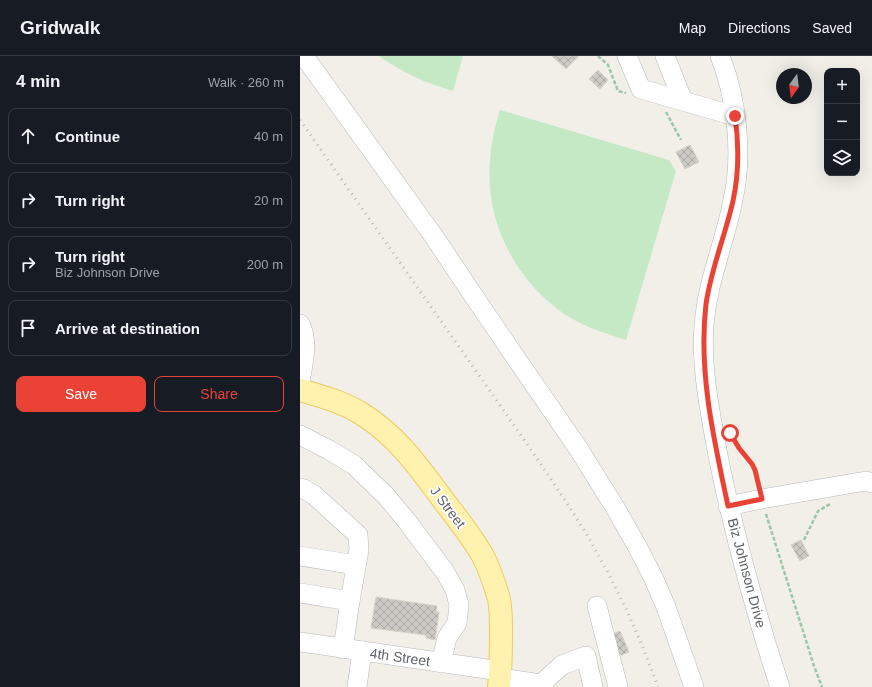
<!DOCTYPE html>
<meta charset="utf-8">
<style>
body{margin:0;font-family:Arial,sans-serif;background:#20242c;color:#f1f3f6}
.controls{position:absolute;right:12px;top:12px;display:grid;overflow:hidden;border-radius:8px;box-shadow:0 4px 16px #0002}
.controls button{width:36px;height:36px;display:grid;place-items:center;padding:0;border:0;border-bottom:1px solid #363941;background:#171b24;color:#f1f3f6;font:20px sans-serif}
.compass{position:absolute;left:476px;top:12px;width:36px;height:36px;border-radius:50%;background:#171b24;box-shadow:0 4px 16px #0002;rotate:194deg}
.stop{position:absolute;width:12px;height:12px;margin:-9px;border:3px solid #ea4335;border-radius:50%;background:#fff}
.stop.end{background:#ea4335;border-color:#fff;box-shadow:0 1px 4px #0008}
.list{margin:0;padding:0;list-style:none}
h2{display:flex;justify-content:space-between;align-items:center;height:52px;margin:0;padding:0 16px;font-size:17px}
h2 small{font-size:13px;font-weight:400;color:#9ea1a6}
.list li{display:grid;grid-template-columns:26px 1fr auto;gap:12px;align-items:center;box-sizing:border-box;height:56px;margin:0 8px 8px;padding:0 8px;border:1px solid #363941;border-radius:8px}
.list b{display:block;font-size:15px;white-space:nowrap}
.list p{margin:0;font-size:13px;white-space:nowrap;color:#9ea1a6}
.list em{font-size:13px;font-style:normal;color:#9ea1a6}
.actions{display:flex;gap:8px;padding:12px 16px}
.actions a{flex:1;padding:9px 0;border:1px solid #ea4335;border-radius:8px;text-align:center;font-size:14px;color:#ea4335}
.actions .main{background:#ea4335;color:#fff}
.icon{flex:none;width:22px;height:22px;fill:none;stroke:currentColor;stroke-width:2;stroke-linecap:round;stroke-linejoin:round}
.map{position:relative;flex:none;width:572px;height:631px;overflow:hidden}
header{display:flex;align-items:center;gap:24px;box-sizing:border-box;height:56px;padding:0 20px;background:#171b24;border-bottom:1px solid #363941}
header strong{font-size:19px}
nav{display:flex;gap:22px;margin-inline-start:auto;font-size:14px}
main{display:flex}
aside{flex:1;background:#171b24}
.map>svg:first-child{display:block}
.pitch{fill:#c5e8c5}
.building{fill:url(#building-cross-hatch);stroke:#d6d1c6}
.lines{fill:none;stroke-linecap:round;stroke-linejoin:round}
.minor-casing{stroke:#b5b8bc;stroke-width:20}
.major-casing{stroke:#f2c960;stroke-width:24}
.path{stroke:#9cc7a9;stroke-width:2.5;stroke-dasharray:4 2;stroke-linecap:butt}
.minor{stroke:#fff;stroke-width:19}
.major{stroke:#fff2af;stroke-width:22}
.rail{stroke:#b6b7b8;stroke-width:3;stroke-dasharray:1 5;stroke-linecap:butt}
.route{stroke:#ea4335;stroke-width:5}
.labels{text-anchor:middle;stroke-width:3.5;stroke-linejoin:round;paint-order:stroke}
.street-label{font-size:14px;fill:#5f6368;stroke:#fff}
</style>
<header>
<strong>Gridwalk</strong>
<nav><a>Map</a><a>Directions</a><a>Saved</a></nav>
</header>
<main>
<aside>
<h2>4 min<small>Walk · 260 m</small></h2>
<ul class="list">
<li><svg class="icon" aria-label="ahead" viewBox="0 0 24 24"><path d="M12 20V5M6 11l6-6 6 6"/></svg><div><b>Continue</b></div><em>40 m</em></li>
<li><svg class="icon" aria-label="right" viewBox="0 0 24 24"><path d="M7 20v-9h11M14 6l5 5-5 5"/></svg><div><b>Turn right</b></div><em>20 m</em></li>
<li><svg class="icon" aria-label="right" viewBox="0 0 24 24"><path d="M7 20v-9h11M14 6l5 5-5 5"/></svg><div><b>Turn right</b><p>Biz Johnson Drive</p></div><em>200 m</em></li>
<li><svg class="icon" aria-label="arrive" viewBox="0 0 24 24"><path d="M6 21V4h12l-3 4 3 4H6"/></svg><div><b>Arrive at destination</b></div></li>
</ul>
<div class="actions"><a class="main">Save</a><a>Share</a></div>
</aside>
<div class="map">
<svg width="572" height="631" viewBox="0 0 572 631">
<defs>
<pattern id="building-cross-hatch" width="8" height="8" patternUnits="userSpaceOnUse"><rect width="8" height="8" fill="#cccac5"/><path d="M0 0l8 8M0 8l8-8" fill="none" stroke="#a9a8a4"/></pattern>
</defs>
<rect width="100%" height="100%" fill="#f1efe8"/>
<g class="pitch">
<path d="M 79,0 L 163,0 L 153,35 C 126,27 103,17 79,0 Z"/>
<path d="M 200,54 L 369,104 L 376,115 L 326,284 C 301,276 275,268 255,251 C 211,216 185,161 190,105 C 191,87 195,71 200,54 Z"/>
</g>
<g class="building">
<path d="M 252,0 L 278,0 L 278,1 L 266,13 Z"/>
<path d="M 298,14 L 308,24 L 300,33 L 289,23 Z"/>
<path d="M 390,89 L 399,106 L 385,113 L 376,96 Z"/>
<path d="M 501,484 L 509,500 L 500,505 L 491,489 Z"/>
<path d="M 76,541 L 137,550 L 136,556 L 139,556 L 135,584 L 126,582 L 126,579 L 71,572 Z"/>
<path d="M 320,575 L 329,596 L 319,600 L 310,579 Z"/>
</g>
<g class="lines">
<g class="minor-casing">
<g id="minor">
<path d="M 4,0 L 135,182 L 169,233 L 209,292 L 278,392 L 316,453 L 337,490 L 353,521 L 366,551 L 394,631"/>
<path d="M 327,0 L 341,33 L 435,60"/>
<path d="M 365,0 L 383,45"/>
<path d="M 420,0 C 437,43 443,98 433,144 C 425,186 407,226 404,270 C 401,310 409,350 416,389 C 425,437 437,485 450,532 C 459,565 469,598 480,631"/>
<path d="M 0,268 C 9,286 3,307 0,326"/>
<path d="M 0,379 L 29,394 L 54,409 L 86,440 L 106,464 L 145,516 L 155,534 L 159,549 L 157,567 L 147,582 L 141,607"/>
<path d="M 0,432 L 4,433 L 14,439 L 58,479 L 59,494 L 50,545 L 0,537"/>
<path d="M 428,450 L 462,443 L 566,425 L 572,427"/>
<path d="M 0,500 L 56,509"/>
<path d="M 297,550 L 318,631"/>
<path d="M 0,586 L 200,615"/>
<path d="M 43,593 L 50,545"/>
<path d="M 200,622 L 241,628 L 244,631"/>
<path d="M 241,628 L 262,609 L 286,600 L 293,631"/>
<path d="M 57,631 L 62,595"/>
</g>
</g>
<g class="major-casing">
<path id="major" d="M 0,334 C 21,340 43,346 62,358 C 97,380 117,409 141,441 C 155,460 171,479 183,500 C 190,514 195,529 199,543 C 201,553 201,564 201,573 C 201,593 201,612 199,631"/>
</g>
<g class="path">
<path d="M 298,0 L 308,9 L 318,35 L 326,37"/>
<path d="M 366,56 L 381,84"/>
<path d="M 431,379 C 436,390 445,397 451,406 C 455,413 457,421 459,428"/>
<path d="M 466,458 L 514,610 L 522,631"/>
<path d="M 504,484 L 518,455 L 530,448"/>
</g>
<use href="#minor" class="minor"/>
<use href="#major" class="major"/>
<path class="rail" d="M 0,64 L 218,375 L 255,429 L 286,477 L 307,515 L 327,555 L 342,589 L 358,631"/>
</g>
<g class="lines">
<path class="route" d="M 430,377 L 439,392 L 452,408 L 455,414 L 462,443 L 428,450 C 414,384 398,316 406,248 C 411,213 425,180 433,145 C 439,117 439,88 435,60"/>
</g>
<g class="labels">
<g class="street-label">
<text transform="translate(148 451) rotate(53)" y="5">J Street</text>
<text transform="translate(447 517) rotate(75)" y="5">Biz Johnson Drive</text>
<text transform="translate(100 601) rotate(8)" y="5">4th Street</text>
</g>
</g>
</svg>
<div class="controls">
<button>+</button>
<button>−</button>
<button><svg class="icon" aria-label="layers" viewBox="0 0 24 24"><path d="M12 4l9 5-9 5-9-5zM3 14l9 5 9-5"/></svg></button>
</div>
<svg class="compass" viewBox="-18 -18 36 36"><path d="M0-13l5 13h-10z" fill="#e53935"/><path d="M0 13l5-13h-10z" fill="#9ea1a6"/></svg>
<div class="stop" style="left:430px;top:377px"></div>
<div class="stop end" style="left:435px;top:60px"></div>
</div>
</main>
